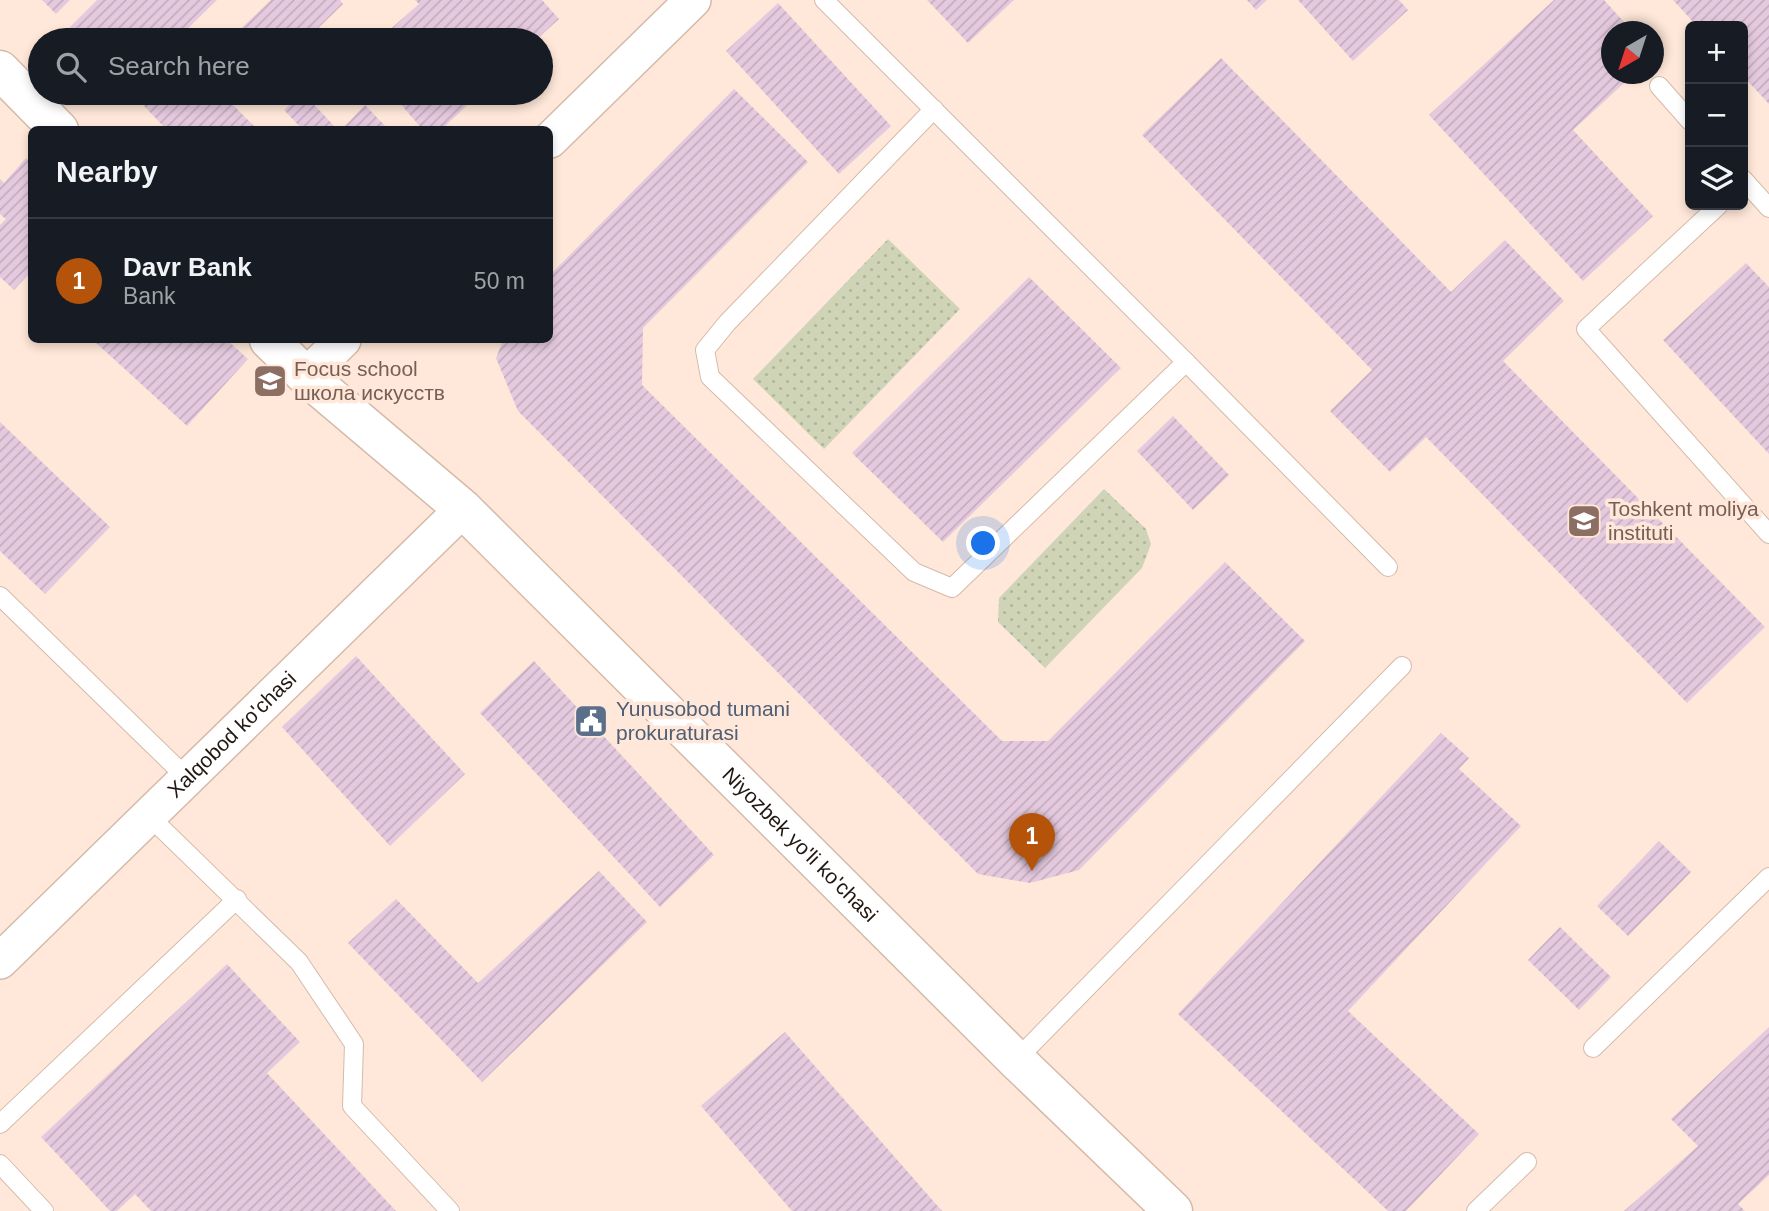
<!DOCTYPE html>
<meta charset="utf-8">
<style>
body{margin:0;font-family:Helvetica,sans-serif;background:#242831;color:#f1f3f6}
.controls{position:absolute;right:21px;top:21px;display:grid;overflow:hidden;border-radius:10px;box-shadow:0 4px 10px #0003}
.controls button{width:63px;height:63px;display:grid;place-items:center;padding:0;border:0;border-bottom:2px solid #363941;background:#171b24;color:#f1f3f6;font:35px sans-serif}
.compass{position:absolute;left:1601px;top:21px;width:63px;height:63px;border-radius:50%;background:#171b24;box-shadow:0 4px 10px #0003;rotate:219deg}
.you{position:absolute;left:984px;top:544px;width:24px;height:24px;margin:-18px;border:5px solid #fff;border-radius:50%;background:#1a73e8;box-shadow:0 0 0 10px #1a73e833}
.badge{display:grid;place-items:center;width:46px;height:46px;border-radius:50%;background:#b45309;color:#fff;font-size:23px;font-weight:700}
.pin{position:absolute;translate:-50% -58px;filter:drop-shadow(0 2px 4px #0008)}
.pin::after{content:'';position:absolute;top:37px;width:24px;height:21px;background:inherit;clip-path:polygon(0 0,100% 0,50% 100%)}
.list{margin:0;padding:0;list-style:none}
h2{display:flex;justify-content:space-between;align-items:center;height:91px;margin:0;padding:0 28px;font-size:30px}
h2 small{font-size:23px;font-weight:400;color:#9ea1a6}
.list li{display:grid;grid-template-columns:46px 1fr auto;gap:21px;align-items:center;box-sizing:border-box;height:126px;padding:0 28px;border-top:2px solid #363941}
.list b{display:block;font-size:26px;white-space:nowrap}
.list p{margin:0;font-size:23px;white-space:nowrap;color:#9ea1a6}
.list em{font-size:23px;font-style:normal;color:#9ea1a6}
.icon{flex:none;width:38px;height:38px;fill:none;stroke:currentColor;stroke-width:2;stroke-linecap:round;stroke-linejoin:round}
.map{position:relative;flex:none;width:1769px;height:1211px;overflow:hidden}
.search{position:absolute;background:#171b24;box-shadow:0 4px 10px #0003;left:28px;top:28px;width:525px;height:77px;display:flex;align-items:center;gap:18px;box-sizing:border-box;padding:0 24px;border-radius:38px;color:#9ea1a6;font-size:26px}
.panel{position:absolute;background:#171b24;box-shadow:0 4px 10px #0003;left:28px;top:126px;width:525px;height:217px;border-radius:10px}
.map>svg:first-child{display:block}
.grass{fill:url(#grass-dots)}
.building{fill:url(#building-hatch)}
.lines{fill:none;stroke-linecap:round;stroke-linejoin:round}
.lane-casing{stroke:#d5baa9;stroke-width:20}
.street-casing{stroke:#d5baa9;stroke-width:38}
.secondary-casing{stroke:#d5baa9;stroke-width:41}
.lane{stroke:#fff;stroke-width:18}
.street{stroke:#fff;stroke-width:35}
.secondary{stroke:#fff;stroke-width:38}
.labels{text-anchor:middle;stroke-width:7;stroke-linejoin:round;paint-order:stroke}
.education-label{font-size:21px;fill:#785e54;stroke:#ffe8d9;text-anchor:start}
.service-label{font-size:21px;fill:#4e5e75;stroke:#ffe8d9;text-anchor:start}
.street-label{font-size:21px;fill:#221812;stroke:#ffe8d9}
</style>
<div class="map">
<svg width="1769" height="1211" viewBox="0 0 1769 1211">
<defs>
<pattern id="grass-dots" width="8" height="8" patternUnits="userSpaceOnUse" patternTransform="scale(1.75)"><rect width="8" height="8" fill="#cfd4b7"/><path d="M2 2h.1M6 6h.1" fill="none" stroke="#b1b59c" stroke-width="1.8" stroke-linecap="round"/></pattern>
<pattern id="building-hatch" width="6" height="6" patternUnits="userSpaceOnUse" patternTransform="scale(1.75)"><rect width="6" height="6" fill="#e5cadf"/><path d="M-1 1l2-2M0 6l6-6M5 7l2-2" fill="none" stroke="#c4adbe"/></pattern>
</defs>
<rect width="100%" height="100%" fill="#ffe8d9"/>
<g class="grass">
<path d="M 888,239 L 960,309 L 824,449 L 753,379 Z"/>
<path d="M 1104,489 L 1146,529 L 1151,544 L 1142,568 L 1045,668 L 998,622 L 999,598 Z"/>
</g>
<g class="building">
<path d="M 42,0 L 70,0 L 56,14 Z"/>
<path d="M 97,0 L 217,0 L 176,40 L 81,40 L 69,28 Z"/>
<path d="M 271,0 L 340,0 L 343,4 L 306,40 L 229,40 Z"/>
<path d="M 415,0 L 542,0 L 559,19 L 536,40 L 378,40 L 419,4 Z"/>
<path d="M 927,0 L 1014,0 L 968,43 Z"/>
<path d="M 1247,0 L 1267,0 L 1256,10 Z"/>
<path d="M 1298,0 L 1399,0 L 1408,10 L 1353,61 Z"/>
<path d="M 1554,0 L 1604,0 L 1633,32 L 1612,32 L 1612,74 L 1634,74 L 1573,130 L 1653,216 L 1583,281 L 1429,115 Z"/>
<path d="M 1673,0 L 1769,0 L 1769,104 L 1743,76 L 1743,26 L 1697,26 Z"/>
<path d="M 778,3 L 891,126 L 839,174 L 726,51 Z"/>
<path d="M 1221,58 L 1451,292 L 1505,240 L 1564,301 L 1503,361 L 1765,627 L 1687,703 L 1426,437 L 1390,472 L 1330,411 L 1372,370 L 1142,135 Z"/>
<path d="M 734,89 L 808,162 L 643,328 L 642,385 L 1002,741 L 1048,741 L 1225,562 L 1305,641 L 1079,870 L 1030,883 L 978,874 L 518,411 L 496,358 L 503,340 L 550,340 L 550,275 Z"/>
<path d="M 157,93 L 221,93 L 258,130 L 167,130 L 144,106 Z"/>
<path d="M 303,93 L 338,130 L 303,130 L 284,110 Z"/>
<path d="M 391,93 L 480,93 L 441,130 L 423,130 Z"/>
<path d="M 365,105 L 389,130 L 341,130 Z"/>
<path d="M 26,158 L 32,163 L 32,271 L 14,290 L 0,277 L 0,225 L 6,219 L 0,214 L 0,179 L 4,183 Z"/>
<path d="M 1746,263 L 1769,287 L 1769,454 L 1663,340 Z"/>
<path d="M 1029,277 L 1121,368 L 943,542 L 852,453 Z"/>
<path d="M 93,340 L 227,340 L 248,359 L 187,426 Z"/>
<path d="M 1173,416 L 1229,475 L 1193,510 L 1137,451 Z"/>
<path d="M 0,422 L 110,527 L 45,594 L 0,551 Z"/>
<path d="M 356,656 L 465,774 L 390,846 L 282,727 Z"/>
<path d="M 534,661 L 714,855 L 660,907 L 480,713 Z"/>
<path d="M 1441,733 L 1469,758 L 1459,769 L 1521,826 L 1348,1011 L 1479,1134 L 1406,1211 L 1388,1211 L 1178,1014 Z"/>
<path d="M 1659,841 L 1691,872 L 1628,936 L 1597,906 Z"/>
<path d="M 599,871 L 647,922 L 482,1082 L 348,943 L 396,899 L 478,983 Z"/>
<path d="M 1560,927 L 1611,977 L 1579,1010 L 1528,960 Z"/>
<path d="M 227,964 L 300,1042 L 267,1073 L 396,1211 L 151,1211 L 135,1194 L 117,1211 L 110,1211 L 41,1137 Z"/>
<path d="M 1769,1027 L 1769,1175 L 1738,1204 L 1745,1211 L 1624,1211 L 1698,1146 L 1671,1119 Z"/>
<path d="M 785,1032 L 942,1211 L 792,1211 L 701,1106 Z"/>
</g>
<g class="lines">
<g class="lane-casing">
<g id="lane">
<path d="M 824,0 L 1186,362 L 1388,567"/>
<path d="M 1659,86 L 1690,121"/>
<path d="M 934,109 L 727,323 L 705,350 L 710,377 L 914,572 L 952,588 L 1186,362"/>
<path d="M 1743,179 L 1769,208"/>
<path d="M 1719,205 L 1586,329 L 1769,534"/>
<path d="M 0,596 L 187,778"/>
<path d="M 149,816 L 299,962 L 354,1044 L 352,1106 L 450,1211"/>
<path d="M 1593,1048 L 1769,877"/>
<path d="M 1016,1060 L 1402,666"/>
<path d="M 0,1124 L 237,899"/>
<path d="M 0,1164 L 44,1211"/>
<path d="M 1476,1211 L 1527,1162"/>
</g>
</g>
<g class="street-casing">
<g id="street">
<path d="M 550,140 L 693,0"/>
<path d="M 306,376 L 343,340"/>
<path id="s1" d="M 0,961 L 463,509"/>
</g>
</g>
<g class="secondary-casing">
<g id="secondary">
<path d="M 0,70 L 59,130"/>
<path id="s2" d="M 269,340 L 306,376 L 463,509 L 1016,1060 L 1173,1211"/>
</g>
</g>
<use href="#lane" class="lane"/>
<use href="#street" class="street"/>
<use href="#secondary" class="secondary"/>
</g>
<defs>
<g id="school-square" transform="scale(1.75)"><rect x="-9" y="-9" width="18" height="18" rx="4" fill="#8d6e63" stroke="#ffe8d9"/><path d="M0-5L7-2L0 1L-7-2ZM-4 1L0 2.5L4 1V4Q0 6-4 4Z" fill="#fff"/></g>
<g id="university-square" transform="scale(1.75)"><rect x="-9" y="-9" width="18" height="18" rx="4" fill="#8d6e63" stroke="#ffe8d9"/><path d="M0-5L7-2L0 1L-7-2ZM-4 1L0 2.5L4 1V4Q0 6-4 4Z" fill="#fff"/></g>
<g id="civic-square" transform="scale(1.75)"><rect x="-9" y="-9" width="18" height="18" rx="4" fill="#5c6f8a" stroke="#ffe8d9"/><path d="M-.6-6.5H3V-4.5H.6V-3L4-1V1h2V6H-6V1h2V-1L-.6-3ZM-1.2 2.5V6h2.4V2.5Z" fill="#fff"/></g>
</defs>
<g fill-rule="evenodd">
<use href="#school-square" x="270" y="381"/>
<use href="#university-square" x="1584" y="521"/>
<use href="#civic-square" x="591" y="721"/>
</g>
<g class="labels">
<g class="education-label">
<text x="294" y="376">Focus school<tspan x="294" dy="24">школа искусств</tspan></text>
<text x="1608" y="516">Toshkent moliya<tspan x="1608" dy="24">instituti</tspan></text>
</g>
<g class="service-label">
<text x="616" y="716">Yunusobod tumani<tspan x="616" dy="24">prokuraturasi</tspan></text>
</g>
<g class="street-label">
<text dy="7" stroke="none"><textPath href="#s1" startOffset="324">Xalqobod ko'chasi</textPath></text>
<text dy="7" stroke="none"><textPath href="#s2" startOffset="733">Niyozbek yo'li ko'chasi</textPath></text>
</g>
</g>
</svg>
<div class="controls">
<button>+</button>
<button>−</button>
<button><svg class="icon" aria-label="layers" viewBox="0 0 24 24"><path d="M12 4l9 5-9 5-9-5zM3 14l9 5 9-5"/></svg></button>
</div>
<svg class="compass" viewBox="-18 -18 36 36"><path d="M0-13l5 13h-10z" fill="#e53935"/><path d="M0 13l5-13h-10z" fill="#9ea1a6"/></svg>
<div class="you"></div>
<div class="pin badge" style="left:1032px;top:871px">1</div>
<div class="search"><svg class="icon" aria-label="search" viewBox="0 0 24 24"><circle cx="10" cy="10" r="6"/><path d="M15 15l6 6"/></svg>Search here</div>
<section class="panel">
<h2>Nearby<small></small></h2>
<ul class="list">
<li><span class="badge">1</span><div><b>Davr Bank</b><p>Bank</p></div><em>50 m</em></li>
</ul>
</section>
</div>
